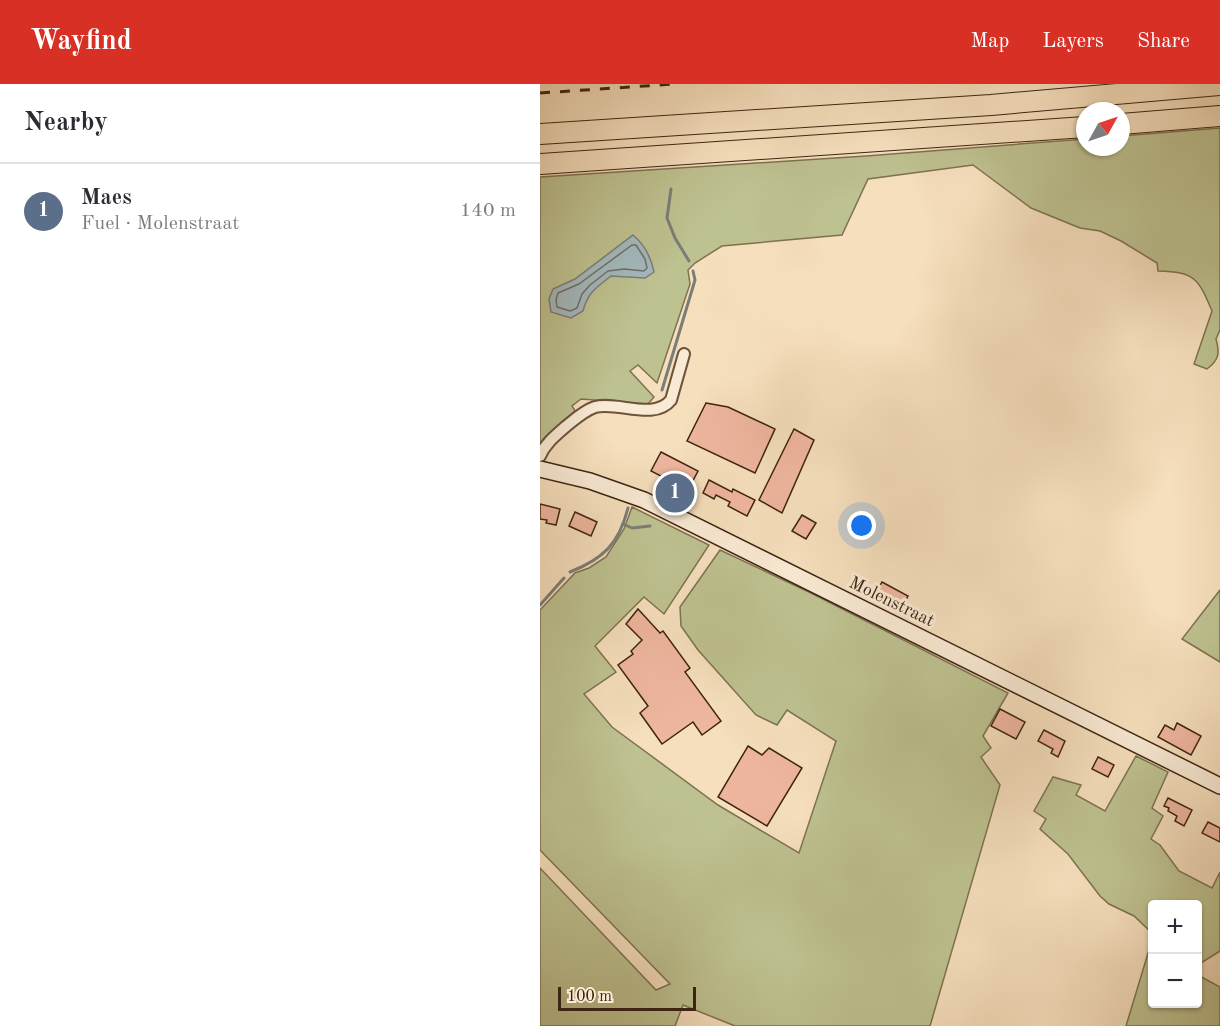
<!DOCTYPE html>
<meta charset="utf-8">
<style>
body{margin:0;font-family:"Old Standard TT",serif;background:#f7f7f7;color:#2b2b33}
.controls{position:absolute;right:18px;bottom:18px;display:grid;overflow:hidden;border-radius:6px;box-shadow:0 2px 4px #0004}
.controls button{width:54px;height:54px;display:grid;place-items:center;padding:0;border:0;border-bottom:2px solid #e1e1e2;background:#fff;color:#2b2b33;font:30px sans-serif}
.compass{position:absolute;left:536px;top:18px;width:54px;height:54px;border-radius:50%;background:#fff;box-shadow:0 2px 4px #0004;rotate:50deg}
.scale{position:absolute;left:18px;bottom:15px;width:138px;box-sizing:border-box;padding-left:6px;border:3px solid #3e2412;border-top:0;font-size:16px;line-height:21px;white-space:nowrap;color:#3e2412;-webkit-text-stroke:4px #f9ead4;paint-order:stroke}
.you{position:absolute;left:322px;top:442px;width:21px;height:21px;margin:-15px;border:4px solid #fff;border-radius:50%;background:#1a73e8;box-shadow:0 0 0 9px #1a73e833}
.badge{display:grid;place-items:center;width:39px;height:39px;border-radius:50%;background:#d93025;color:#fff;font-size:20px;font-weight:700}
.pin{position:absolute;translate:-50% -50%;border:3px solid #fff;box-shadow:0 2px 6px #0006}
.list{margin:0;padding:0;list-style:none}
h2{display:flex;justify-content:space-between;align-items:center;height:78px;margin:0;padding:0 24px;font-size:26px}
h2 small{font-size:20px;font-weight:400;color:#7c7c81}
.list li{display:grid;grid-template-columns:39px 1fr auto;gap:18px;align-items:center;box-sizing:border-box;height:96px;padding:0 24px;border-top:2px solid #e1e1e2}
.list b{display:block;font-size:22px;white-space:nowrap}
.list p{margin:0;font-size:20px;white-space:nowrap;color:#7c7c81}
.list em{font-size:20px;font-style:normal;color:#7c7c81}
.map{position:relative;flex:none;width:680px;height:942px;overflow:hidden}
header{display:flex;align-items:center;gap:36px;box-sizing:border-box;height:84px;padding:0 30px;background:#d93025;color:#fff}
header strong{font-size:28px}
nav{display:flex;gap:33px;margin-inline-start:auto;font-size:21px}
main{display:flex}
aside{flex:1;background:#fff}
.map>svg:first-child{display:block}
.green{fill:#bec190;stroke:#7e7251;stroke-width:1.5}
.water{fill:#a3b9bd;stroke:#7b7d79;stroke-width:1.5}
.lines{fill:none;stroke-linecap:round;stroke-linejoin:round}
.shore{stroke:#706e68;stroke-width:1.5}
.stream{stroke:#7b7d79;stroke-width:3}
.building{fill:#efb69f;stroke:#3e2412;stroke-width:1.5}
.minor-casing{stroke:#6c533d;stroke-width:14}
.secondary-casing{stroke:#3e2412;stroke-width:18}
.motorway-casing{stroke:#3e2412;stroke-width:22}
.minor{stroke:#f9ead4;stroke-width:10}
.secondary{stroke:#f9ead4;stroke-width:15}
.motorway{stroke:#f6dfbd;stroke-width:20}
.rail{stroke:#3e2412;stroke-width:3;stroke-dasharray:10 10;stroke-linecap:butt}
.labels{text-anchor:middle;stroke-width:6;stroke-linejoin:round;paint-order:stroke}
.street-label{font-size:18px;fill:#3e2412;stroke:#f9ead4}
</style>
<header>
<strong>Wayfind</strong>
<nav><a>Map</a><a>Layers</a><a>Share</a></nav>
</header>
<main>
<aside>
<h2>Nearby<small></small></h2>
<ul class="list">
<li><span class="badge" style="background:#5c6f8a">1</span><div><b>Maes</b><p>Fuel · Molenstraat</p></div><em>140 m</em></li>
</ul>
</aside>
<div class="map">
<svg width="680" height="942" viewBox="0 0 680 942">
<rect width="100%" height="100%" fill="#f6dfbd"/>
<filter id="stains"><feTurbulence type="fractalNoise" baseFrequency=".00333" numOctaves="4"/><feColorMatrix values="0 0 0 0 .2 0 0 0 0 .09 0 0 0 0 .02 0 0 0 .5 -.17"/></filter>
<radialGradient id="worn" r=".72"><stop offset=".6" stop-color="#630" stop-opacity="0"/><stop offset="1" stop-color="#630" stop-opacity=".3"/></radialGradient>
<g class="green">
<path d="M 680,44 L 680,246 L 676,255 C 680,269 679,276 667,285 L 654,280 L 672,227 C 658,194 655,188 618,187 L 617,179 L 581,157 L 560,147 L 540,144 L 491,124 L 433,81 L 328,95 L 302,151 L 182,162 L 155,179 L 148,186 L 150,200 L 117,299 L 98,281 L 90,287 L 114,313 L 108,320 L 41,315 L 32,322 L 36,328 L 0,360 L 0,93 L 326,72 L 545,55 L 545,63 L 581,63 L 581,52 Z"/>
<path d="M 92,423 L 169,461 L 124,530 L 104,513 L 55,562 L 76,588 L 44,610 L 72,643 L 178,721 L 259,769 L 296,657 L 247,626 L 237,641 L 216,631 L 158,566 L 141,542 L 140,523 L 180,466 L 271,509 L 468,609 L 443,652 L 451,664 L 441,673 L 460,701 L 390,942 L 195,942 L 143,921 L 135,942 L 0,942 L 0,784 L 116,906 L 130,900 L 0,766 L 0,526 L 35,489 L 49,484 L 66,473 L 84,445 Z"/>
<path d="M 680,506 L 680,578 L 642,555 Z"/>
<path d="M 596,672 L 628,688 L 612,724 L 623,732 L 611,755 L 620,761 L 639,787 L 672,804 L 680,788 L 680,867 L 658,881 L 658,820 L 612,820 L 612,849 L 594,832 L 569,820 L 560,812 L 528,770 L 500,745 L 506,735 L 494,727 L 513,693 L 541,701 L 536,711 L 565,727 Z"/>
<path d="M 612,856 L 612,920 L 658,920 L 658,891 L 680,903 L 680,942 L 586,942 Z"/>
</g>
<path class="water" d="M 93,151 C 105,161 111,173 114,188 L 105,194 L 71,192 C 56,204 48,208 43,227 L 31,234 L 11,228 L 9,215 L 13,205 L 35,195 Z"/>
<g class="lines">
<path class="shore" d="M 92,161 L 96,161 L 105,175 L 107,184 L 104,187 L 84,185 L 68,187 L 50,201 L 42,210 L 37,224 L 30,227 L 17,223 L 16,216 L 18,209 L 39,200 Z"/>
<g class="stream">
<path d="M 131,105 L 127,134 L 135,154 L 149,177"/>
<path d="M 122,306 L 155,196 L 153,187"/>
<path d="M 83,440 L 92,444 L 110,442"/>
<path d="M 30,488 C 63,475 79,460 88,424"/>
<path d="M 0,521 L 24,494"/>
</g>
</g>
<g class="building">
<path d="M 166,319 L 188,323 L 235,345 L 215,389 L 147,357 Z"/>
<path d="M 254,345 L 274,356 L 242,429 L 219,416 Z"/>
<path d="M 121,368 L 158,387 L 148,406 L 111,387 Z"/>
<path d="M 169,396 L 192,408 L 193,405 L 215,416 L 207,432 L 188,422 L 190,418 L 176,411 L 174,415 L 163,409 Z"/>
<path d="M 0,420 L 20,425 L 16,441 L 6,439 L 7,436 L 0,435 Z"/>
<path d="M 35,428 L 57,438 L 51,452 L 29,442 Z"/>
<path d="M 262,431 L 276,439 L 266,455 L 252,447 Z"/>
<path d="M 342,498 L 368,512 L 360,527 L 334,512 Z"/>
<path d="M 98,525 L 120,549 L 123,547 L 150,584 L 145,588 L 181,637 L 162,651 L 153,638 L 122,660 L 100,629 L 108,622 L 78,581 L 93,570 L 91,567 L 102,556 L 86,540 Z"/>
<path d="M 460,625 L 485,638 L 476,655 L 451,642 Z"/>
<path d="M 637,639 L 661,652 L 651,671 L 618,653 L 625,641 L 634,646 Z"/>
<path d="M 504,646 L 525,657 L 518,673 L 511,669 L 513,665 L 498,657 Z"/>
<path d="M 208,662 L 222,671 L 229,664 L 262,684 L 227,742 L 178,713 Z"/>
<path d="M 558,673 L 574,681 L 568,693 L 552,685 Z"/>
<path d="M 628,714 L 652,726 L 644,742 L 635,737 L 637,732 L 628,727 L 629,724 L 624,722 Z"/>
<path d="M 668,738 L 680,744 L 680,758 L 662,749 Z"/>
</g>
<g class="lines">
<g class="minor-casing">
<path id="minor" d="M 0,372 C 5,360 15,352 24,344 C 34,336 43,327 55,323 C 78,317 114,337 131,316 L 144,270"/>
</g>
<g class="secondary-casing">
<path id="secondary" d="M 0,385 L 50,397 L 104,416 L 680,702"/>
</g>
<g class="motorway-casing">
<g id="motorway">
<path d="M 581,40 L 680,32"/>
<path d="M 0,50 L 451,21 L 680,1"/>
<path d="M 0,80 L 545,43"/>
</g>
</g>
<use href="#minor" class="minor"/>
<use href="#secondary" class="secondary"/>
<use href="#motorway" class="motorway"/>
<path class="rail" d="M 0,9 L 135,0"/>
</g>
<g class="labels">
<g class="street-label">
<text transform="translate(352 517) rotate(26)" y="6">Molenstraat</text>
</g>
</g>
<rect width="100%" height="100%" filter="url(#stains)"/>
<rect width="100%" height="100%" fill="url(#worn)"/>
</svg>
<div class="controls">
<button>+</button>
<button>−</button>
</div>
<svg class="compass" viewBox="-18 -18 36 36"><path d="M0-13l5 13h-10z" fill="#e53935"/><path d="M0 13l5-13h-10z" fill="#7c7c81"/></svg>
<div class="scale">100 m</div>
<div class="you"></div>
<div class="pin badge" style="left:135px;top:409px;background:#5c6f8a">1</div>
</div>
</main>
